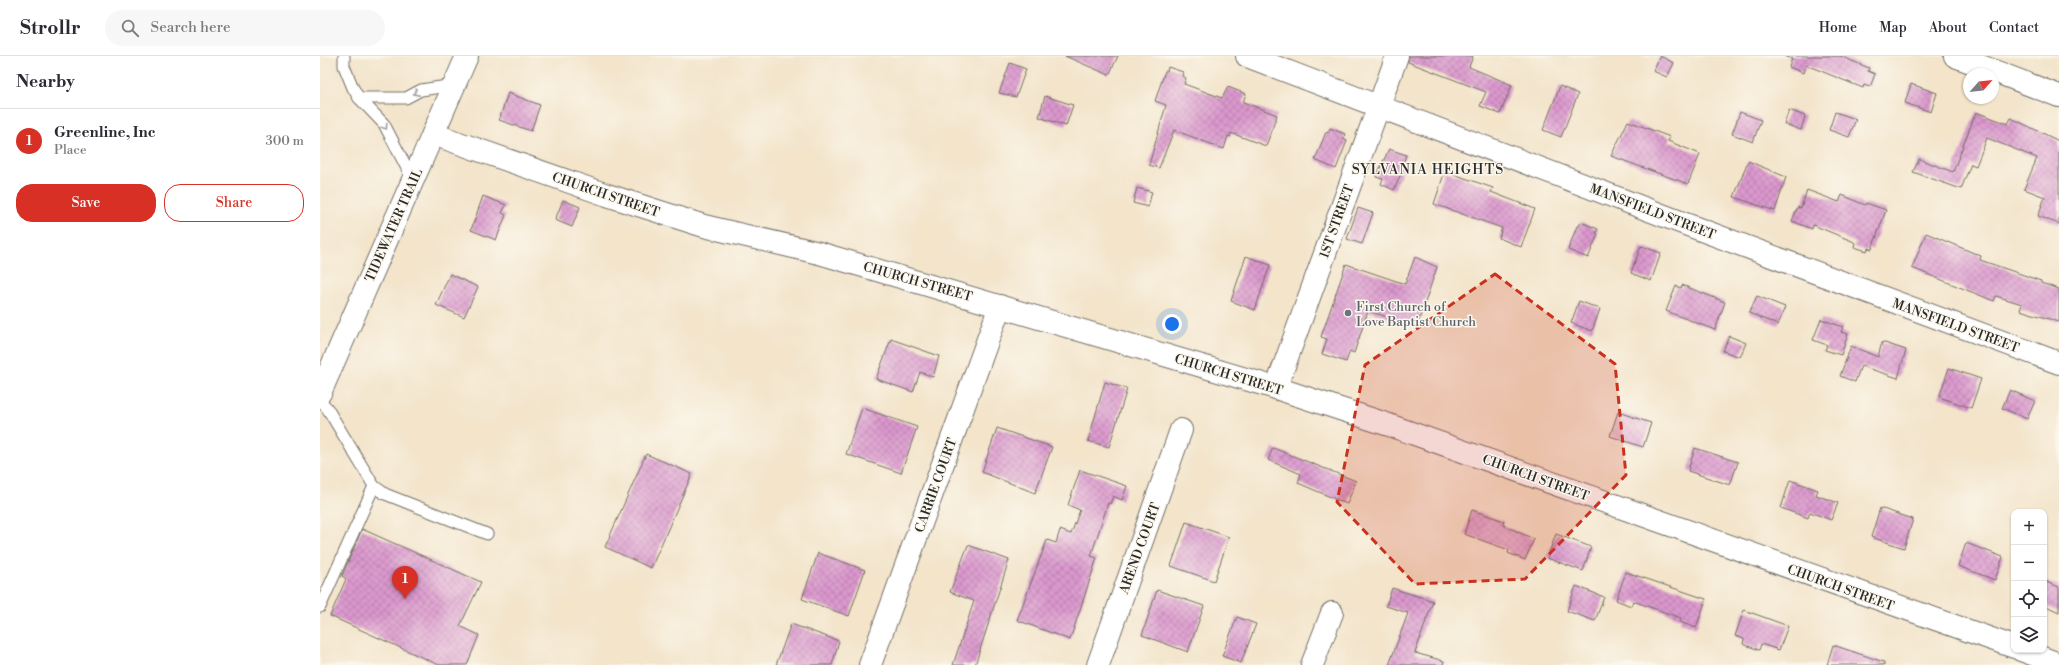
<!DOCTYPE html>
<meta charset="utf-8">
<style>
body{margin:0;font-family:"Libre Bodoni",serif;background:#f7f7f7;color:#2b2b33}
.controls{position:absolute;right:12px;bottom:12px;display:grid;overflow:hidden;border-radius:8px;box-shadow:0 1px 3px #0004}
.controls button{width:36px;height:36px;display:grid;place-items:center;padding:0;border:0;border-bottom:1px solid #e1e1e2;background:#fff;color:#2b2b33;font:20px sans-serif}
.compass{position:absolute;left:1643px;top:12px;width:36px;height:36px;border-radius:50%;background:#fff;box-shadow:0 1px 3px #0004;rotate:63deg}
.you{position:absolute;left:852px;top:268px;width:14px;height:14px;margin:-10px;border:3px solid #fff;border-radius:50%;background:#1a73e8;box-shadow:0 0 0 6px #1a73e833}
.badge{display:grid;place-items:center;width:26px;height:26px;border-radius:50%;background:#d93025;color:#fff;font-size:13px;font-weight:700}
.pin{position:absolute;translate:-50% -33px;filter:drop-shadow(0 1px 2px #0008)}
.pin::after{content:'';position:absolute;top:21px;width:14px;height:12px;background:inherit;clip-path:polygon(0 0,100% 0,50% 100%)}
.list{margin:0;padding:0;list-style:none}
h2{display:flex;justify-content:space-between;align-items:center;height:52px;margin:0;padding:0 16px;font-size:17px}
h2 small{font-size:13px;font-weight:400;color:#7c7c81}
.list li{display:grid;grid-template-columns:26px 1fr auto;gap:12px;align-items:center;box-sizing:border-box;height:64px;padding:0 16px;border-top:1px solid #e1e1e2}
.list b{display:block;font-size:15px;white-space:nowrap}
.list p{margin:0;font-size:13px;white-space:nowrap;color:#7c7c81}
.list em{font-size:13px;font-style:normal;color:#7c7c81}
.actions{display:flex;gap:8px;padding:12px 16px}
.actions a{flex:1;padding:9px 0;border:1px solid #d93025;border-radius:16px;text-align:center;font-size:14px;color:#d93025}
.actions .main{background:#d93025;color:#fff}
.icon{flex:none;width:22px;height:22px;fill:none;stroke:currentColor;stroke-width:2;stroke-linecap:round;stroke-linejoin:round}
.map{position:relative;flex:none;width:1739px;height:609px;overflow:hidden}
header{display:flex;align-items:center;gap:24px;box-sizing:border-box;height:56px;padding:0 20px;background:#fff;border-bottom:1px solid #e1e1e2}
header strong{font-size:19px}
nav{display:flex;gap:22px;margin-inline-start:auto;font-size:14px}
.search{width:280px;height:36px;background:#f7f7f7;display:flex;align-items:center;gap:10px;box-sizing:border-box;padding:0 14px;border-radius:22px;color:#7c7c81;font-size:15px}
main{display:flex}
aside{flex:1;background:#fff}
.map>svg:first-child{display:block}
.building{fill:url(#building-cross-hatch)}
.lines{fill:none;stroke-linecap:round;stroke-linejoin:round}
.service-casing{stroke:#716c63;stroke-width:13}
.minor-casing{stroke:#716c63;stroke-width:24}
.primary-casing{stroke:#716c63;stroke-width:24}
.service{stroke:#fff;stroke-width:11}
.minor{stroke:#fff;stroke-width:22}
.primary{stroke:#fff;stroke-width:22}
.oneway{stroke:#a0a0a0}
.marked{fill:#c8321e;fill-opacity:0.2;stroke:#c8321e;stroke-width:3;stroke-dasharray:8 5;stroke-linejoin:round}
.worship-dot{fill:#6b7280;stroke:#fbf7ec;stroke-width:1.5}
.labels{text-anchor:middle;stroke-width:3;stroke-linejoin:round;paint-order:stroke}
.street-label{font-size:13px;fill:#2b2b2b;stroke:#fbf7ec}
.worship-label{font-size:13px;fill:#5b616d;stroke:#fbf7ec;text-anchor:start}
.neighbourhood-label{font-size:14px;letter-spacing:1px;fill:#2b2b2b;stroke:#fbf7ec}
</style>
<header>
<strong>Strollr</strong>
<div class="search"><svg class="icon" aria-label="search" viewBox="0 0 24 24"><circle cx="10" cy="10" r="6"/><path d="M15 15l6 6"/></svg>Search here</div>
<nav><a>Home</a><a>Map</a><a>About</a><a>Contact</a></nav>
</header>
<main>
<aside>
<h2>Nearby<small></small></h2>
<ul class="list">
<li><span class="badge">1</span><div><b>Greenline, Inc</b><p>Place</p></div><em>300 m</em></li>
</ul>
<div class="actions"><a class="main">Save</a><a>Share</a></div>
</aside>
<div class="map">
<svg width="1739" height="609" viewBox="0 0 1739 609">
<defs>
<pattern id="building-cross-hatch" width="8" height="8" patternUnits="userSpaceOnUse"><rect width="8" height="8" fill="#db98ce"/><path d="M0 0l8 8M0 8l8-8" fill="none" stroke="#b27ca7"/></pattern>
</defs>
<rect width="100%" height="100%" fill="#fbf7ec"/>
<filter id="ink" filterUnits="userSpaceOnUse"><feTurbulence type="fractalNoise" baseFrequency=".025" numOctaves="2"/><feDisplacementMap in="SourceGraphic" scale="8" xChannelSelector="R" yChannelSelector="G"/><feConvolveMatrix kernelMatrix="1 2 1 2 8 2 1 2 1" color-interpolation-filters="sRGB"/></filter>
<filter id="wash" filterUnits="userSpaceOnUse"><feTurbulence type="fractalNoise" baseFrequency=".012" numOctaves="4" result="noise"/><feDisplacementMap in="SourceGraphic" scale="16" xChannelSelector="R" yChannelSelector="G"/><feGaussianBlur stdDeviation="0.9" result="paint"/><feColorMatrix in="noise" values="0 0 0 0 0 0 0 0 0 0 0 0 0 0 0 0 0 1.4 0 .05"/><feComposite in="paint" operator="in"/></filter>
<g filter="url(#wash)">
<rect width="100%" height="100%" fill="#f3e4ca"/>
<g id="blocks">
<g class="building">
<path d="M 745,0 L 798,0 L 789,19 Z"/>
<path d="M 1089,0 L 1153,0 L 1149,11 L 1192,29 L 1180,58 L 1160,50 L 1166,36 L 1088,6 Z"/>
<path d="M 1340,0 L 1354,7 L 1347,21 L 1333,15 Z"/>
<path d="M 1465,0 L 1520,0 L 1549,12 L 1548,15 L 1555,18 L 1550,31 L 1544,29 L 1543,32 L 1486,9 L 1483,17 L 1469,11 L 1472,3 Z"/>
<path d="M 690,7 L 706,13 L 696,41 L 679,37 Z"/>
<path d="M 848,11 L 863,16 L 862,20 L 866,22 L 864,28 L 902,42 L 908,31 L 926,38 L 923,46 L 957,59 L 946,90 L 911,77 L 910,81 L 908,80 L 904,93 L 854,74 L 839,112 L 829,109 L 846,49 L 835,45 L 845,15 L 847,15 Z"/>
<path d="M 1591,28 L 1617,37 L 1611,56 L 1585,47 Z"/>
<path d="M 1240,30 L 1258,38 L 1241,81 L 1223,74 Z"/>
<path d="M 188,37 L 220,49 L 211,75 L 179,64 Z"/>
<path d="M 725,40 L 753,49 L 746,70 L 719,61 Z"/>
<path d="M 1469,54 L 1485,60 L 1481,74 L 1464,68 Z"/>
<path d="M 1420,56 L 1441,64 L 1433,86 L 1412,78 Z"/>
<path d="M 1515,56 L 1536,63 L 1529,81 L 1509,74 Z"/>
<path d="M 1656,56 L 1688,68 L 1691,62 L 1739,85 L 1739,168 L 1718,160 L 1725,141 L 1704,133 L 1717,102 L 1667,82 L 1656,110 L 1651,108 L 1641,133 L 1593,116 L 1599,103 L 1633,116 Z"/>
<path d="M 1308,65 L 1350,81 L 1348,85 L 1380,98 L 1368,128 L 1291,100 Z"/>
<path d="M 1010,72 L 1025,78 L 1023,83 L 1027,85 L 1016,113 L 995,104 L 1006,76 L 1008,77 Z"/>
<path d="M 1069,93 L 1086,99 L 1084,105 L 1086,106 L 1074,134 L 1061,128 L 1063,123 L 1056,121 Z"/>
<path d="M 1428,105 L 1466,121 L 1455,155 L 1414,141 Z"/>
<path d="M 1125,115 L 1173,132 L 1171,136 L 1215,153 L 1201,191 L 1179,182 L 1182,172 L 1114,148 Z"/>
<path d="M 817,132 L 832,136 L 828,151 L 813,147 Z"/>
<path d="M 1487,134 L 1519,146 L 1522,139 L 1545,149 L 1546,147 L 1566,154 L 1552,193 L 1548,192 L 1547,195 L 1534,191 L 1535,187 L 1532,185 L 1493,169 L 1492,173 L 1472,165 L 1478,151 L 1481,152 Z"/>
<path d="M 163,140 L 186,149 L 182,157 L 186,159 L 176,184 L 151,174 Z"/>
<path d="M 243,144 L 260,151 L 252,171 L 235,164 Z"/>
<path d="M 1038,152 L 1053,157 L 1042,188 L 1027,183 Z"/>
<path d="M 1261,166 L 1278,173 L 1276,177 L 1278,178 L 1268,202 L 1248,194 L 1257,170 L 1259,170 Z"/>
<path d="M 1606,177 L 1661,200 L 1660,204 L 1721,225 L 1721,227 L 1739,233 L 1739,266 L 1700,254 L 1702,248 L 1676,240 L 1674,245 L 1592,212 Z"/>
<path d="M 1321,190 L 1341,197 L 1331,225 L 1311,217 Z"/>
<path d="M 926,200 L 950,209 L 935,254 L 911,245 Z"/>
<path d="M 1095,201 L 1117,211 L 1097,270 L 1048,255 L 1034,297 L 1030,295 L 1026,306 L 1002,298 L 1007,283 L 1001,281 L 1026,208 L 1085,228 Z"/>
<path d="M 130,218 L 158,231 L 144,261 L 116,249 Z"/>
<path d="M 1362,229 L 1405,246 L 1395,274 L 1346,255 L 1356,230 L 1361,232 Z"/>
<path d="M 1437,240 L 1465,251 L 1458,269 L 1429,257 Z"/>
<path d="M 1259,245 L 1280,253 L 1272,275 L 1251,267 Z"/>
<path d="M 1501,263 L 1523,271 L 1521,276 L 1528,278 L 1521,299 L 1505,294 L 1507,289 L 1493,284 Z"/>
<path d="M 1409,280 L 1426,287 L 1420,301 L 1403,295 Z"/>
<path d="M 571,283 L 619,300 L 613,321 L 600,316 L 593,336 L 556,323 Z"/>
<path d="M 1562,286 L 1586,294 L 1578,322 L 1541,310 L 1535,326 L 1520,320 L 1531,290 L 1558,301 Z"/>
<path d="M 1629,312 L 1661,323 L 1651,352 L 1619,341 Z"/>
<path d="M 785,326 L 807,333 L 789,391 L 768,385 Z"/>
<path d="M 1690,334 L 1715,345 L 1707,363 L 1682,352 Z"/>
<path d="M 542,352 L 597,371 L 581,417 L 526,398 Z"/>
<path d="M 1298,356 L 1331,367 L 1323,391 L 1290,380 Z"/>
<path d="M 677,372 L 732,391 L 715,437 L 662,416 Z"/>
<path d="M 953,392 L 1036,425 L 1027,448 L 978,427 L 981,418 L 948,404 Z"/>
<path d="M 1375,392 L 1418,406 L 1410,429 L 1368,415 Z"/>
<path d="M 326,398 L 372,418 L 331,512 L 285,491 Z"/>
<path d="M 760,414 L 807,430 L 802,444 L 793,440 L 790,448 L 788,447 L 771,500 L 777,502 L 750,584 L 697,564 L 727,484 L 736,487 L 740,474 L 751,478 L 760,454 L 748,449 Z"/>
<path d="M 1470,424 L 1498,434 L 1496,439 L 1518,447 L 1511,464 L 1490,456 L 1488,462 L 1461,452 Z"/>
<path d="M 1560,452 L 1593,463 L 1584,492 L 1551,481 Z"/>
<path d="M 1152,454 L 1184,465 L 1183,469 L 1214,483 L 1205,504 L 1188,497 L 1189,494 L 1144,478 Z"/>
<path d="M 866,466 L 909,481 L 894,525 L 851,510 Z"/>
<path d="M 42,473 L 161,526 L 140,570 L 159,579 L 147,609 L 119,609 L 10,560 L 26,523 L 22,520 Z"/>
<path d="M 1236,478 L 1271,491 L 1263,515 L 1227,502 Z"/>
<path d="M 1646,487 L 1683,501 L 1675,524 L 1638,510 Z"/>
<path d="M 648,489 L 689,504 L 655,609 L 633,609 L 654,545 L 630,536 Z"/>
<path d="M 498,497 L 545,514 L 529,560 L 482,543 Z"/>
<path d="M 1306,516 L 1386,543 L 1376,572 L 1360,566 L 1361,562 L 1313,545 L 1311,550 L 1296,544 Z"/>
<path d="M 1724,525 L 1739,531 L 1739,556 L 1724,549 Z"/>
<path d="M 1256,530 L 1284,541 L 1275,565 L 1247,555 Z"/>
<path d="M 1072,532 L 1113,545 L 1095,597 L 1124,605 L 1123,609 L 1069,609 L 1088,557 L 1066,550 Z"/>
<path d="M 837,534 L 884,550 L 868,596 L 822,579 Z"/>
<path d="M 1424,554 L 1468,570 L 1459,594 L 1441,588 L 1439,594 L 1423,588 L 1424,583 L 1415,580 Z"/>
<path d="M 917,561 L 936,568 L 921,607 L 902,600 Z"/>
<path d="M 471,568 L 519,585 L 512,609 L 456,609 Z"/>
<path d="M 1513,589 L 1564,606 L 1564,609 L 1507,609 Z"/>
</g>
</g>
</g>
<g filter="url(#ink)">
<use href="#blocks" fill-opacity="0" stroke="#716c63" stroke-width="1"/>
<g class="lines">
<g class="service-casing">
<g id="service">
<path d="M 24,0 L 24,10 L 33,32 L 39,42 L 64,68 L 93,124"/>
<path d="M 39,42 L 86,42 L 101,34 L 134,29"/>
<path d="M 0,345 L 7,352 L 54,430 L 65,438 L 167,478"/>
<path d="M 0,551 L 54,430"/>
</g>
</g>
<g class="minor-casing">
<g id="minor">
<path d="M 927,0 L 1368,169 L 1739,307"/>
<path d="M 1635,0 L 1739,40"/>
<path d="M 113,78 L 287,139 L 384,170 L 499,197 L 956,332 L 1069,369 L 1694,591"/>
<path d="M 956,332 L 1077,0"/>
<path d="M 1701,594 L 1739,608"/>
<path d="M 550,609 L 680,250"/>
<path d="M 778,609 L 861,374"/>
<path d="M 992,609 L 1012,557"/>
</g>
</g>
<g class="primary-casing">
<path id="primary" d="M 0,337 L 147,0"/>
</g>
<use href="#service" class="service"/>
<use href="#minor" class="minor"/>
<use href="#primary" class="primary"/>
</g>
<defs><path id="oneway-chevron" d="M-2-3.5L2.5 0L-2 3.5" fill="none" stroke-width="1.6" stroke-linecap="round" stroke-linejoin="round"/></defs>
<g class="oneway">
<use href="#oneway-chevron" transform="translate(96 37) rotate(154)"/>
<use href="#oneway-chevron" transform="translate(65 71) rotate(56)"/>
</g>
</g>
<path class="marked" d="M 1175,218 L 1295,308 L 1306,419 L 1205,523 L 1095,528 L 1017,446 L 1045,309 Z"/>
<circle class="worship-dot" cx="1028" cy="257" r="4"/>
<g class="labels">
<g class="street-label">
<text transform="translate(286 138) rotate(19)" y="5">CHURCH STREET</text>
<text transform="translate(1333 155) rotate(21)" y="5">MANSFIELD STREET</text>
<text transform="translate(1016 165) rotate(-70)" y="5">1ST STREET</text>
<text transform="translate(73 169) rotate(-66)" y="5">TIDEWATER TRAIL</text>
<text transform="translate(598 225) rotate(16)" y="5">CHURCH STREET</text>
<text transform="translate(1636 269) rotate(20)" y="5">MANSFIELD STREET</text>
<text transform="translate(909 318) rotate(17)" y="5">CHURCH STREET</text>
<text transform="translate(1216 421) rotate(20)" y="5">CHURCH STREET</text>
<text transform="translate(615 429) rotate(-70)" y="5">CARRIE COURT</text>
<text transform="translate(819 492) rotate(-70)" y="5">AREND COURT</text>
<text transform="translate(1521 531) rotate(20)" y="5">CHURCH STREET</text>
</g>
<g class="worship-label">
<text x="1036" y="255">First Church of<tspan x="1036" dy="15">Love Baptist Church</tspan></text>
</g>
<g class="neighbourhood-label">
<text x="1108" y="118">SYLVANIA HEIGHTS</text>
</g>
</g>
</svg>
<div class="controls">
<button>+</button>
<button>−</button>
<button><svg class="icon" aria-label="locate" viewBox="0 0 24 24"><circle cx="12" cy="12" r="6"/><path d="M12 2v4M12 18v4M2 12h4M18 12h4"/></svg></button>
<button><svg class="icon" aria-label="layers" viewBox="0 0 24 24"><path d="M12 4l9 5-9 5-9-5zM3 14l9 5 9-5"/></svg></button>
</div>
<svg class="compass" viewBox="-18 -18 36 36"><path d="M0-13l5 13h-10z" fill="#e53935"/><path d="M0 13l5-13h-10z" fill="#7c7c81"/></svg>
<div class="you"></div>
<div class="pin badge" style="left:85px;top:543px">1</div>
</div>
</main>
